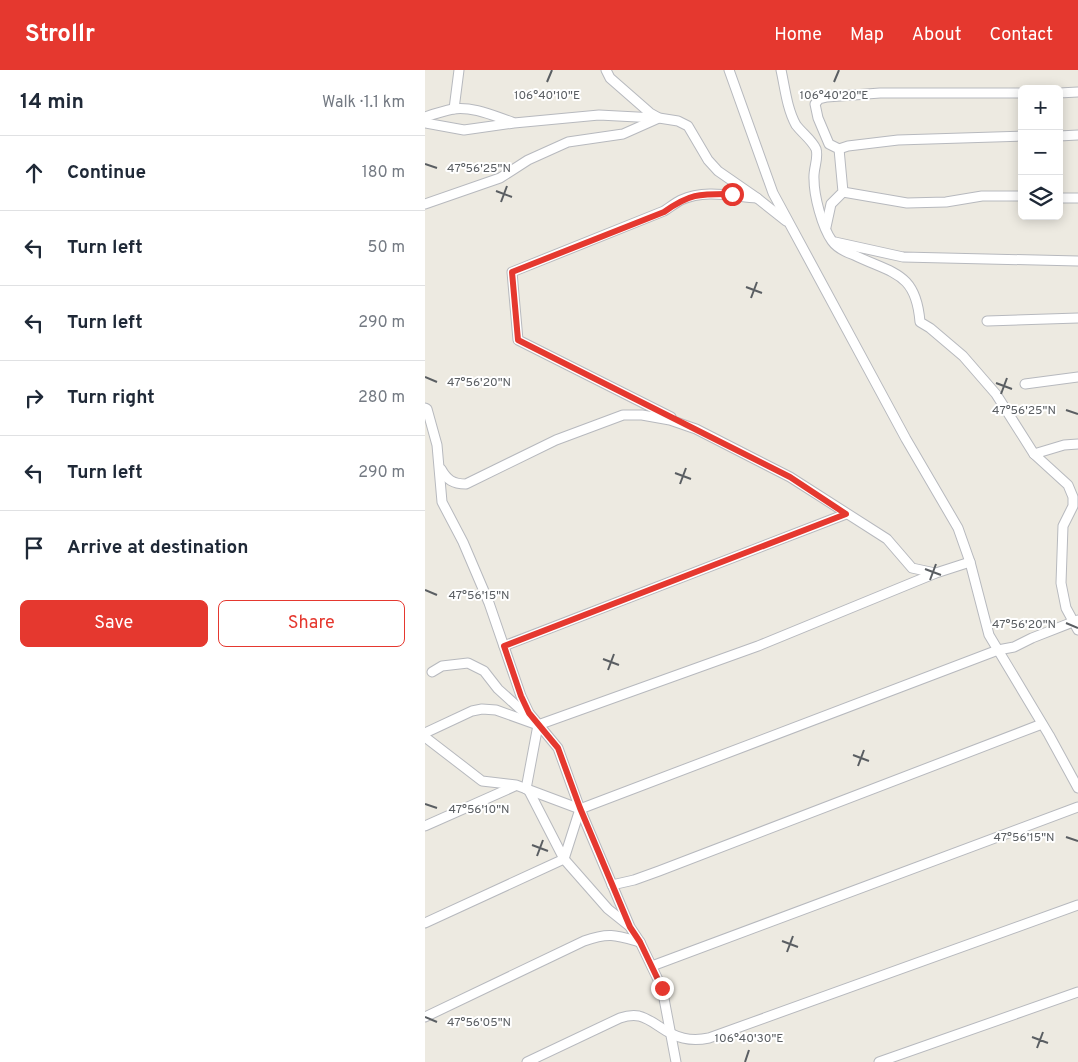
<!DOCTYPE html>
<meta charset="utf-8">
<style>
body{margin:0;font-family:Overpass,sans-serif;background:#f2f2f3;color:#1f2937}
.controls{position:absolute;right:15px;top:15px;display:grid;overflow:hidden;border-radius:8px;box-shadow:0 2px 12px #0003}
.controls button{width:45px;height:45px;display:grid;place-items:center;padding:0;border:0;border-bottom:1px solid #e0e1e3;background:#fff;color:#1f2937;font:25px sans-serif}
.stop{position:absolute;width:15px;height:15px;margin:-11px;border:4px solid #e5382f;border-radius:50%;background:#fff}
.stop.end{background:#e5382f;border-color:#fff;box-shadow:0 1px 5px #0008}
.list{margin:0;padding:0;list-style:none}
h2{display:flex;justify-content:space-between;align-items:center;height:65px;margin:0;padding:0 20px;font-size:21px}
h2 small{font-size:16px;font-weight:400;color:#747a83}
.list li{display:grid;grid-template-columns:32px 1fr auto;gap:15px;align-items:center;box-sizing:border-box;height:75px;padding:0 20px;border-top:1px solid #e0e1e3}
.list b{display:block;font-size:19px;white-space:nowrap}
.list em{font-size:16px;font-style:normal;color:#747a83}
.actions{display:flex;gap:10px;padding:15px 20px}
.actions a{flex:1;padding:11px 0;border:1px solid #e5382f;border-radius:8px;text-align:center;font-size:18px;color:#e5382f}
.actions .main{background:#e5382f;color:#fff}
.icon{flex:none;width:28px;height:28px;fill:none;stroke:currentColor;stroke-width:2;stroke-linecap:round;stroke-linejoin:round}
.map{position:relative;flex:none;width:653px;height:992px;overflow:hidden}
header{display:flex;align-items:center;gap:30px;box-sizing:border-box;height:70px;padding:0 25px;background:#e5382f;color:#fff}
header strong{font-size:24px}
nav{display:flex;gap:28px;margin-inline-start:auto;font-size:18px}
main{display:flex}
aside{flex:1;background:#fff}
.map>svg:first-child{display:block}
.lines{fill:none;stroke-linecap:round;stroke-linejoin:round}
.street-casing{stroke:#b7b9be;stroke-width:11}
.street{stroke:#fff;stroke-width:9}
.route{stroke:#e5382f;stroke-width:6}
.ticks{fill:none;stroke:#5a5e62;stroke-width:2}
.ticks-label{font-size:12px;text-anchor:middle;fill:#5a5e62;stroke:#fff;stroke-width:4;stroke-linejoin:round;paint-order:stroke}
</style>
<header>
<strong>Strollr</strong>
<nav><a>Home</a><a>Map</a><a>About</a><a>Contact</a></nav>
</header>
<main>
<aside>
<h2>14 min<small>Walk · 1.1 km</small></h2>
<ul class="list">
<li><svg class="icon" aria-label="ahead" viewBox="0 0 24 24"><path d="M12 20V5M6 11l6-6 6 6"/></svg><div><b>Continue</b></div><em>180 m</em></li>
<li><svg class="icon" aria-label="left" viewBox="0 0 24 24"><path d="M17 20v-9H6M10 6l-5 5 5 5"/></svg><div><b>Turn left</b></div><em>50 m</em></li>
<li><svg class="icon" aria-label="left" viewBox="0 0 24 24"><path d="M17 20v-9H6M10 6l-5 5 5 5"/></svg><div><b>Turn left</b></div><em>290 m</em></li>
<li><svg class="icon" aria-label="right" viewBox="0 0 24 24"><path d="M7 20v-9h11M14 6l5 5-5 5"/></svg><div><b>Turn right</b></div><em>280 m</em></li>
<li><svg class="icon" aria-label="left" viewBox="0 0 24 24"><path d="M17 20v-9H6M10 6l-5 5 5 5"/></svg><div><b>Turn left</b></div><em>290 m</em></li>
<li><svg class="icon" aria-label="arrive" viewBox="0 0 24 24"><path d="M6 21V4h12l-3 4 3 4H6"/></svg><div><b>Arrive at destination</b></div></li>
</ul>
<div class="actions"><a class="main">Save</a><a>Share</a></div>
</aside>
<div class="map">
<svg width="653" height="992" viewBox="0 0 653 992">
<rect width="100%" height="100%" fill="#edeae1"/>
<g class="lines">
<g class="street-casing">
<g id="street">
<path d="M 181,0 L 185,8 L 225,43 L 234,48 L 253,51 L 263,56 L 283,90 L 293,101 L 332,128 L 361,151"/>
<path d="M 304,0 L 348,123 L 481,369 L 533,458 L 545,492 L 564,565 L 624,665 L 653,718"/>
<path d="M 356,0 C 360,18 362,39 371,55 C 377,63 387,70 391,79 C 394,88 388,99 389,109 C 389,126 397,157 407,171 C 412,178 420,182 429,185 C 468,204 491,202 495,252 L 505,258 L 538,286 L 571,324 L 609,384 L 643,415 L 648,427 L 648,436 L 638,456 L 636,513 L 641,538 L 653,560"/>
<path d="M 634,23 L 653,22"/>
<path d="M 29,39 L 34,0"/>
<path d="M 0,47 C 9,44 18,41 28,39 C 47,36 69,46 87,52"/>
<path d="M 0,53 L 39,60 L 89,53 L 174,45 L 231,48"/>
<path d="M 634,66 L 653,65"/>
<path d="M 414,79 L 423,76 L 473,70 L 597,66"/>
<path d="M 418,122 L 482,133 L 521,132 L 557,126 L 597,126"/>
<path d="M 634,128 L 653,128"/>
<path d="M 0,134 L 75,108 L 103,90 L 143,72 L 198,64 L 234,48"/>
<path d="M 401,157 L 406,134 L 418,122 L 414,79 L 404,74 L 393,48 L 390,34 L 394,29 L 402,27 L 455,23 L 597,23"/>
<path d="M 410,172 L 478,187 L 653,191"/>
<path d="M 562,251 L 653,248"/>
<path d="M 600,314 L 653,307"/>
<path d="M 0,338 L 2,339 L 12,375 L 17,432 L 38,472 L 64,533 L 96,626 L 104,643 L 133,678 L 155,739 L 205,857 L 215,872 L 237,918 L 251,992"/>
<path d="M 246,347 L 93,270 L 87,202 L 239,141 C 244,138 250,133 256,130 C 280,119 306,126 332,128"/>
<path d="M 609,384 L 639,375 L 653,374"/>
<path d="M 16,399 C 22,410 28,414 41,414 L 131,370 L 198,345 L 217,345 L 245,350 L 271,359 L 365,407 L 462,469 L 487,498 L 510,503"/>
<path d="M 79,576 L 421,444"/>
<path d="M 7,602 L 17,596 L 43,593 L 59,601 L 73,619 L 104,647"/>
<path d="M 0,663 L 47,641 L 57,639 L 71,640 L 113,655 L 333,576 L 511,503 L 545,492"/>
<path d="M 0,667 L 57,711 L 91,715 L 155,739 L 573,580 L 589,577 L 607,568 L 653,550"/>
<path d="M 101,719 L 113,655"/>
<path d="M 102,719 L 104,721 L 139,789 L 183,839 L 203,855"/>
<path d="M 0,756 L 90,716"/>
<path d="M 187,815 L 209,810 L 234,801 L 617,654"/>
<path d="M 0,853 L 139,789 L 155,739"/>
<path d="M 227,896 L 653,737"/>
<path d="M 0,947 L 159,871 C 184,862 191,865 215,872"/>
<path d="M 102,992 L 195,948 C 201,946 208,945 214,946 C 222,948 229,953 235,957 C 251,968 265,972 284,968 L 653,835"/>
<path d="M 454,992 L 653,922"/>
</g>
</g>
<use href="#street" class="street"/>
</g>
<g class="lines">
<path class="route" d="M 237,918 L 215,872 L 205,857 L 155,738 L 133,678 L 104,643 L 96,626 L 79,576 L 421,444 L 365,407 L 93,270 L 87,202 L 239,142 C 266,123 275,124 307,124"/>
</g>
<path class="ticks" d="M 122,12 L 127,0M 409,12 L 414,0M 0,94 L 12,98M 71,121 L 87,127M 76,132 L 82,116M 321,217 L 337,223M 326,228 L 332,212M 0,307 L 12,312M 571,313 L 587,319M 576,324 L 582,308M 641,340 L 653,344M 250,403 L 266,409M 255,414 L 261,398M 500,499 L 516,505M 505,510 L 511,494M 0,520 L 12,525M 641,553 L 653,558M 178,589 L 194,595M 183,600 L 189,584M 428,685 L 444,691M 433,696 L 439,680M 0,734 L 12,738M 641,767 L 653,771M 107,775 L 123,781M 112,786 L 118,770M 357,871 L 373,877M 362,882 L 368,866M 0,947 L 12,952M 607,967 L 623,973M 612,978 L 618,962M 320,992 L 324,980"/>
<g class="ticks-label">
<text x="409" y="29">106°40'20"E</text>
<text x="122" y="29">106°40'10"E</text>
<text x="54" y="102">47°56'25"N</text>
<text x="54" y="316">47°56'20"N</text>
<text x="599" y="344">47°56'25"N</text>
<text x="54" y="529">47°56'15"N</text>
<text x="599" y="558">47°56'20"N</text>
<text x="54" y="743">47°56'10"N</text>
<text x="599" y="771">47°56'15"N</text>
<text x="54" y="956">47°56'05"N</text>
<text x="324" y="972">106°40'30"E</text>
</g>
</svg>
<div class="controls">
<button>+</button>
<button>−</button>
<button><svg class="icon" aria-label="layers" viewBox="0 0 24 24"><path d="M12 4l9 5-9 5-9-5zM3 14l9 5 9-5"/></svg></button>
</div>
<div class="stop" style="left:307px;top:124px"></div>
<div class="stop end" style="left:237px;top:918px"></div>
</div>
</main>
